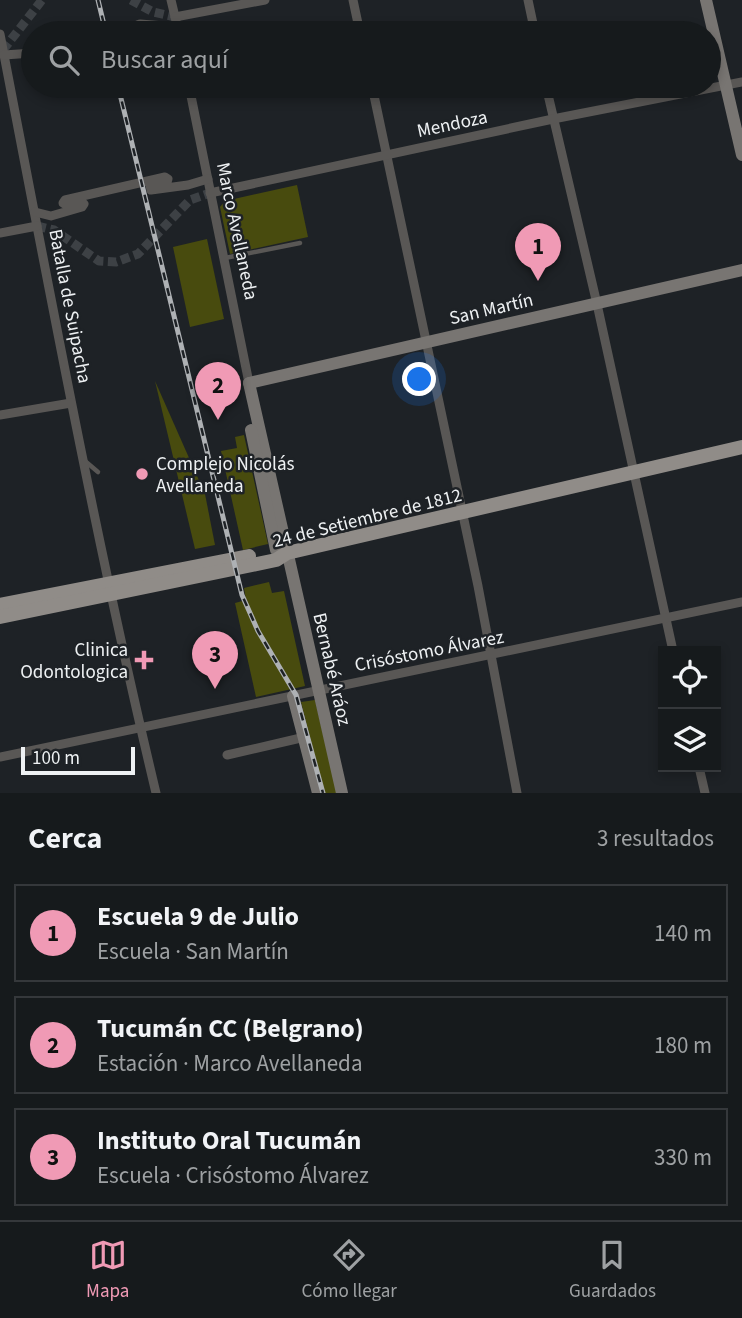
<!DOCTYPE html>
<html lang="es">
<meta charset="utf-8">
<style>
body{margin:0;font-family:"Source Sans 3",sans-serif;background:#232729;color:#f1f3f6}
.controls{position:absolute;right:21px;bottom:21px;display:grid;overflow:hidden;border-radius:0px;box-shadow:0 4px 10px #0003}
.controls button{width:63px;height:63px;display:grid;place-items:center;padding:0;border:0;border-bottom:2px solid #35383b;background:#161a1c;color:#f1f3f6;font:35px sans-serif}
.scale{position:absolute;left:21px;bottom:18px;width:114px;box-sizing:border-box;padding-left:7px;border:4px solid #eef1f3;border-top:0;font-size:19px;line-height:24px;white-space:nowrap;color:#eef1f3;-webkit-text-stroke:5px #1e2226;paint-order:stroke}
.you{position:absolute;left:420px;top:380px;width:24px;height:24px;margin:-18px;border:5px solid #fff;border-radius:50%;background:#1a73e8;box-shadow:0 0 0 10px #1a73e833}
.badge{display:grid;place-items:center;width:46px;height:46px;border-radius:50%;background:#f09ab5;color:#111;font-size:23px;font-weight:700}
.pin{position:absolute;translate:-50% -58px;filter:drop-shadow(0 2px 4px #0008)}
.pin::after{content:'';position:absolute;top:37px;width:24px;height:21px;background:inherit;clip-path:polygon(0 0,100% 0,50% 100%)}
.list{margin:0;padding:0;list-style:none}
h2{display:flex;justify-content:space-between;align-items:center;height:91px;margin:0;padding:0 28px;font-size:30px}
h2 small{font-size:23px;font-weight:400;color:#9ea1a3}
.list li{display:grid;grid-template-columns:46px 1fr auto;gap:21px;align-items:center;box-sizing:border-box;height:98px;margin:0 14px 14px;padding:0 14px;border:2px solid #35383b;border-radius:0px}
.list b{display:block;font-size:26px;white-space:nowrap}
.list p{margin:0;font-size:23px;white-space:nowrap;color:#9ea1a3}
.list em{font-size:23px;font-style:normal;color:#9ea1a3}
.icon{flex:none;width:38px;height:38px;fill:none;stroke:currentColor;stroke-width:2;stroke-linecap:round;stroke-linejoin:round}
.map{position:relative;flex:none;width:742px;height:793px;overflow:hidden}
.search{position:absolute;background:#161a1c;box-shadow:0 4px 10px #0003;left:21px;right:21px;top:21px;height:77px;display:flex;align-items:center;gap:18px;box-sizing:border-box;padding:0 24px;border-radius:38px;color:#9ea1a3;font-size:26px}
.sheet{height:427px;background:#161a1c}
nav{display:flex;justify-content:space-around;align-items:center;box-sizing:border-box;height:98px;border-top:2px solid #35383b;background:#161a1c;font-size:19px;color:#9ea1a3}
nav a{display:grid;justify-items:center;gap:4px}
nav .on{color:#f09ab5}
.map>svg:first-child{display:block}
.green{fill:#484b0e}
.lines{fill:none;stroke-linecap:round;stroke-linejoin:round}
.street-tunnel{stroke:#3d4145;stroke-width:9;stroke-dasharray:9 4.5;stroke-linecap:butt}
.lane{stroke:#595755;stroke-width:4.5}
.street{stroke:#595755;stroke-width:9}
.secondary{stroke:#787572;stroke-width:12}
.primary{stroke:#908c88;stroke-width:14}
.rail-casing{stroke:#aeb1b4;stroke-width:5}
.rail{stroke:#1e2226;stroke-width:2.5;stroke-dasharray:8;stroke-linecap:butt}
.poi-dot{fill:#f09ab5;stroke:#1e2226;stroke-width:2.5}
.labels{text-anchor:middle;stroke-width:5;stroke-linejoin:round;paint-order:stroke}
.street-label{font-size:19px;fill:#eef1f3;stroke:#1e2226}
.poi-label{font-size:19px;fill:#eef1f3;stroke:#1e2226;text-anchor:start}
</style>
<div class="map">
<svg width="742" height="793" viewBox="0 0 742 793">
<rect width="100%" height="100%" fill="#1e2226"/>
<g class="green">
<path d="M 297,185 L 308,237 L 230,254 L 220,207 L 225,201 Z"/>
<path d="M 207,239 L 224,319 L 190,327 L 173,247 Z"/>
<path d="M 155,381 L 205,494 L 215,545 L 195,549 Z"/>
<path d="M 244,435 L 268,544 L 243,550 L 221,451 L 237,448 L 235,437 Z"/>
<path d="M 269,582 L 272,593 L 284,591 L 305,686 L 256,697 L 235,603 L 246,600 L 244,588 Z"/>
<path d="M 315,700 L 337,793 L 324,793 L 301,702 Z"/>
</g>
<g class="lines">
<g class="street-tunnel">
<path d="M 131,0 L 153,12 L 175,17"/>
<path d="M 3,50 L 42,0"/>
<path d="M 37,226 L 54,230 L 99,261 L 116,262 L 138,254 L 190,200 L 210,193"/>
</g>
<g class="lane">
<path d="M 225,258 L 300,243"/>
<path d="M 85,461 L 98,472"/>
</g>
<g class="street">
<path d="M 171,0 L 176,21"/>
<path d="M 353,0 L 360,33"/>
<path d="M 528,0 L 535,33"/>
<path d="M 175,17 L 265,0"/>
<path d="M 117,33 L 140,24 L 177,27"/>
<path d="M 0,34 C 49,288 96,542 156,793"/>
<path d="M 4,55 L 33,53"/>
<path d="M 33,61 L 29,65 L 33,67"/>
<path d="M 189,86 L 249,383"/>
<path d="M 372,86 L 478,586 L 517,793"/>
<path d="M 546,86 L 597,304 L 673,651"/>
<path d="M 210,193 L 553,119 L 742,82"/>
<path d="M 35,212 L 51,216 L 82,207 L 84,204 L 82,202 L 66,205 L 63,203 L 65,200 L 165,177 L 168,179 L 167,182 L 150,185 L 151,190 L 188,185 L 208,179"/>
<path d="M 0,233 L 37,226"/>
<path d="M 0,415 L 71,403"/>
<path d="M 227,755 L 305,737"/>
<path d="M 0,757 L 742,602"/>
<path d="M 699,767 L 705,793"/>
</g>
<g class="secondary">
<path d="M 706,0 L 742,155"/>
<path d="M 249,383 L 742,270"/>
<path d="M 249,383 L 342,793"/>
<path d="M 251,430 L 276,550"/>
<path d="M 293,696 L 318,793"/>
</g>
<g class="primary">
<path d="M 0,605 L 249,556"/>
<path d="M 0,617 L 276,560 L 287,553 L 742,447"/>
</g>
<g class="rail-casing">
<g id="rail">
<path d="M 98,0 L 106,33"/>
<path d="M 118,86 L 242,595 L 258,631 L 296,695 L 323,793"/>
</g>
</g>
<use href="#rail" class="rail"/>
</g>
<g class="poi-dot">
<circle cx="142" cy="474" r="7"/>
<path d="M140.5 649.5h7v7h7v7h-7v7h-7v-7h-7v-7h7z"/>
</g>
<g class="labels">
<g class="street-label">
<text transform="translate(452 123) rotate(-12)" y="7">Mendoza</text>
<text transform="translate(238 231) rotate(78)" y="7">Marco Avellaneda</text>
<text transform="translate(71 306) rotate(79)" y="7">Batalla de Suipacha</text>
<text transform="translate(491 308) rotate(-13)" y="7">San Martín</text>
<text transform="translate(367 517) rotate(-14)" y="7">24 de Setiembre de 1812</text>
<text transform="translate(429 650) rotate(-11)" y="7">Crisóstomo Álvarez</text>
<text transform="translate(333 669) rotate(77)" y="7">Bernabé Aráoz</text>
</g>
<g class="poi-label">
<text x="156" y="470">Complejo Nicolás<tspan x="156" dy="22">Avellaneda</tspan></text>
<text x="128" y="656" text-anchor="end">Clinica<tspan x="128" dy="22">Odontologica</tspan></text>
</g>
</g>
</svg>
<div class="controls">
<button><svg class="icon" aria-label="locate" viewBox="0 0 24 24"><circle cx="12" cy="12" r="6"/><path d="M12 2v4M12 18v4M2 12h4M18 12h4"/></svg></button>
<button><svg class="icon" aria-label="layers" viewBox="0 0 24 24"><path d="M12 4l9 5-9 5-9-5zM3 14l9 5 9-5"/></svg></button>
</div>
<div class="scale">100 m</div>
<div class="you"></div>
<div class="pin badge" style="left:538px;top:281px">1</div>
<div class="pin badge" style="left:218px;top:420px">2</div>
<div class="pin badge" style="left:215px;top:689px">3</div>
<div class="search"><svg class="icon" aria-label="search" viewBox="0 0 24 24"><circle cx="10" cy="10" r="6"/><path d="M15 15l6 6"/></svg>Buscar aquí</div>
</div>
<section class="sheet">
<h2>Cerca<small>3 resultados</small></h2>
<ul class="list">
<li><span class="badge">1</span><div><b>Escuela 9 de Julio</b><p>Escuela · San Martín</p></div><em>140 m</em></li>
<li><span class="badge">2</span><div><b>Tucumán CC (Belgrano)</b><p>Estación · Marco Avellaneda</p></div><em>180 m</em></li>
<li><span class="badge">3</span><div><b>Instituto Oral Tucumán</b><p>Escuela · Crisóstomo Álvarez</p></div><em>330 m</em></li>
</ul>
</section>
<nav>
<a class="on"><svg class="icon" aria-label="map" viewBox="0 0 24 24"><path d="M3 6l6-2 6 2 6-2v14l-6 2-6-2-6 2zM9 4v14M15 6v14"/></svg>Mapa</a>
<a><svg class="icon" aria-label="directions" viewBox="0 0 24 24"><path d="M12 3l9 9-9 9-9-9zM9 14v-3h6M13 9l2 2-2 2"/></svg>Cómo llegar</a>
<a><svg class="icon" aria-label="saved" viewBox="0 0 24 24"><path d="M7 4h10v16l-5-4-5 4z"/></svg>Guardados</a>
</nav>
